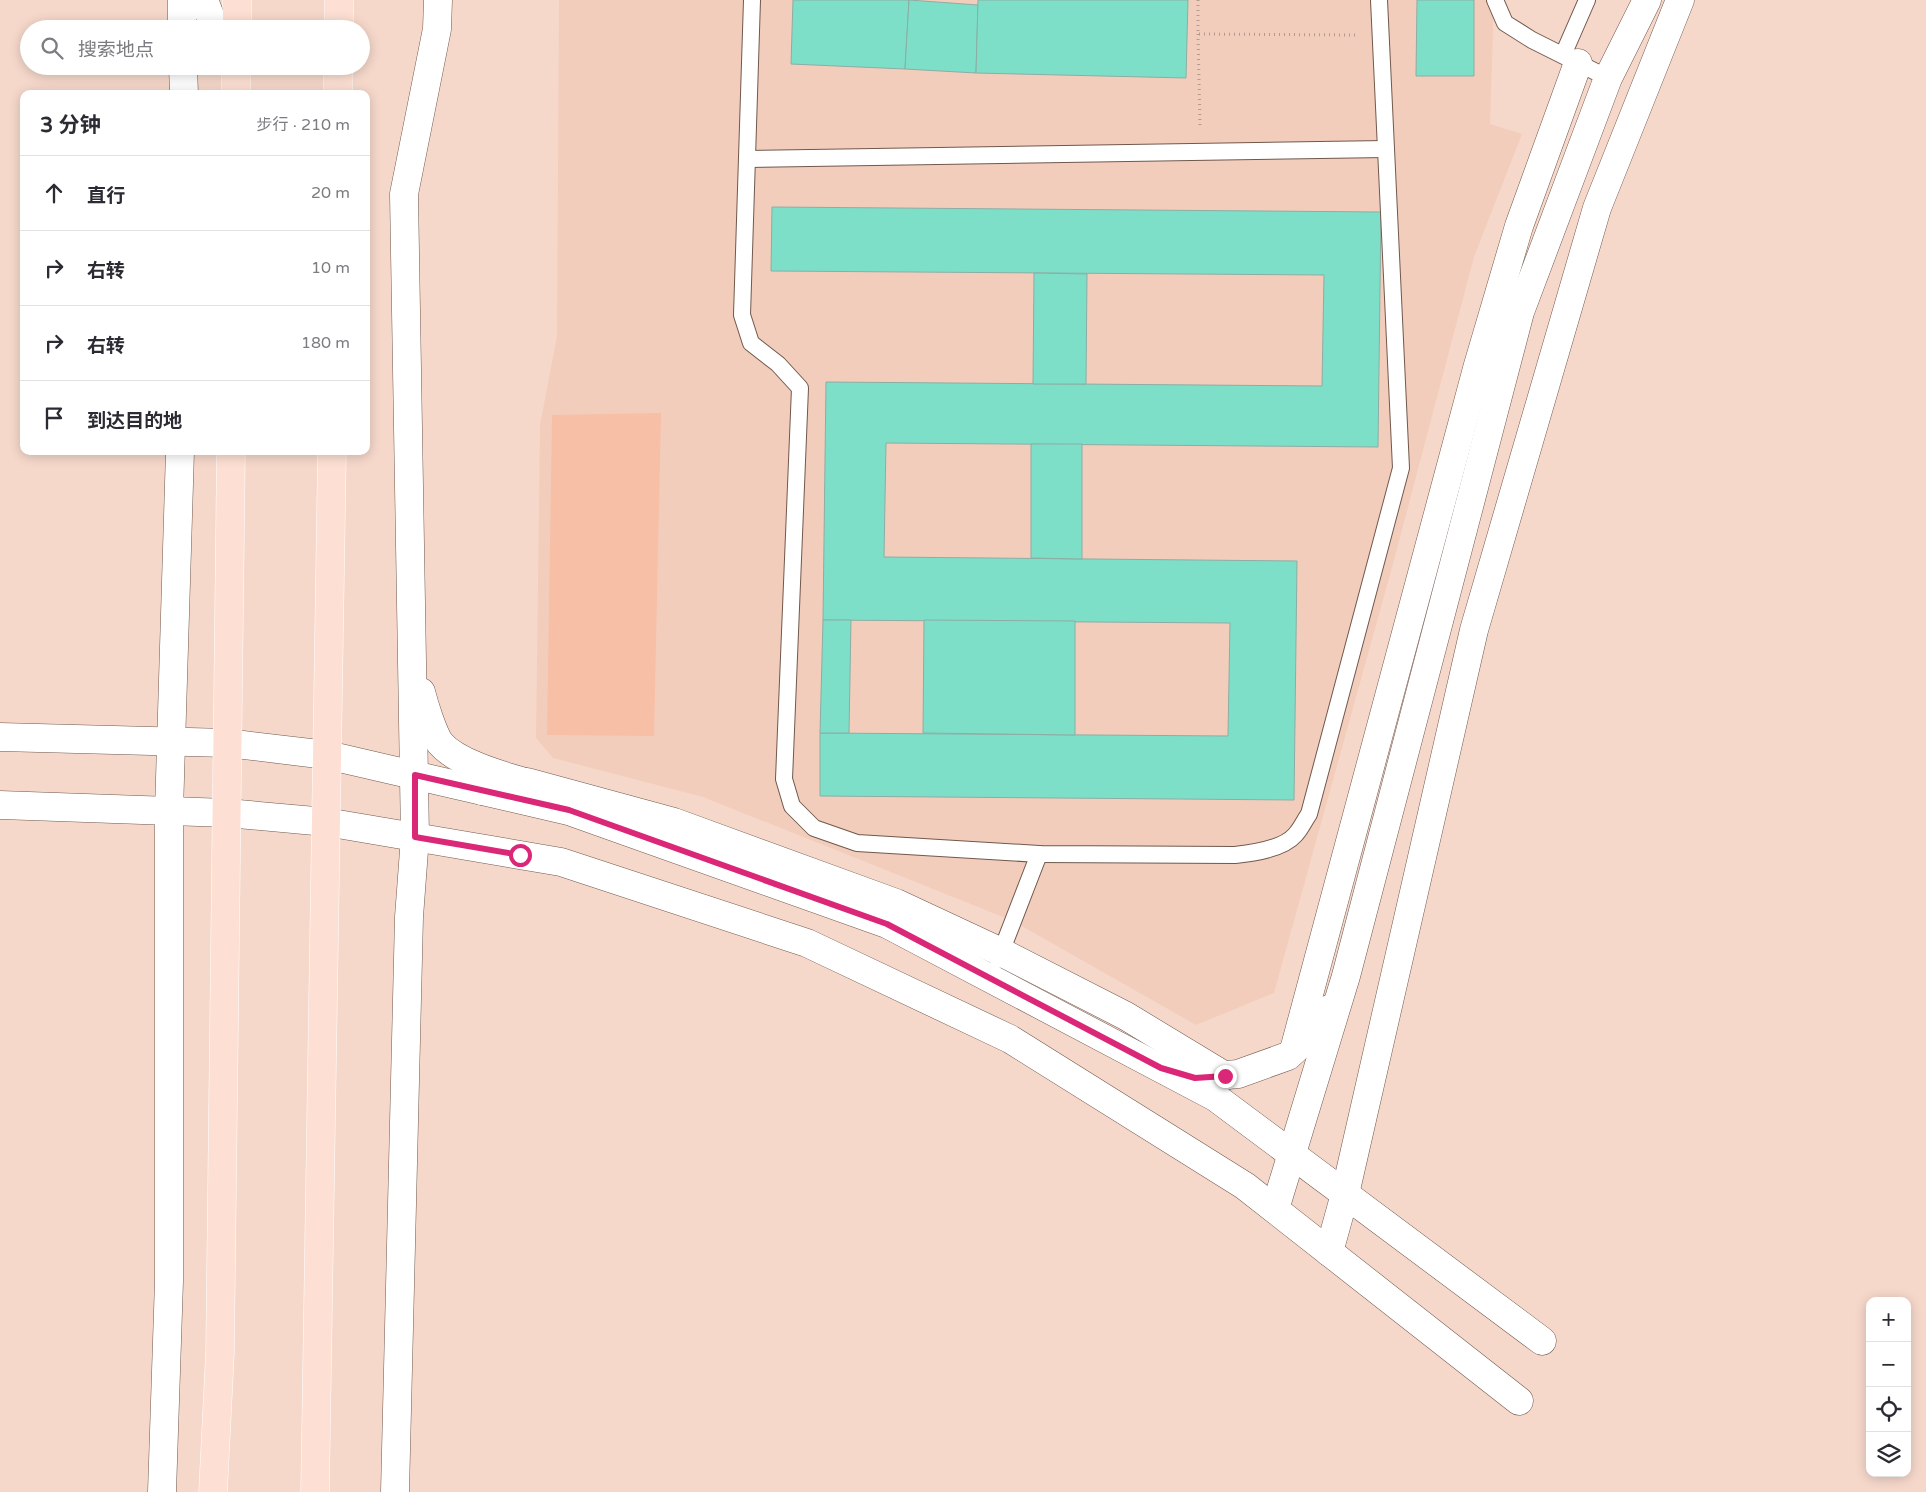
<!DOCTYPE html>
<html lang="zh">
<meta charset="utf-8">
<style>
body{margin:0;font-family:"Varela Round","Noto Sans SC",sans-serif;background:#f7f7f7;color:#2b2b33}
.controls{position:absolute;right:15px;bottom:15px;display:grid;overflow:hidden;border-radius:10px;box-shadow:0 2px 12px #0003}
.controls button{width:45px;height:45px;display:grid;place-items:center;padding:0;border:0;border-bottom:1px solid #e1e1e2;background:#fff;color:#2b2b33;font:25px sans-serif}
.stop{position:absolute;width:15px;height:15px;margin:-11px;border:4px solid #db2777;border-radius:50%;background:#fff}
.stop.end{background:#db2777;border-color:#fff;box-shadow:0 1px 5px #0008}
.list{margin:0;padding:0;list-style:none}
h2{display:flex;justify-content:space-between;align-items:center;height:65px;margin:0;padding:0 20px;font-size:21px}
h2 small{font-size:16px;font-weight:400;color:#7c7c81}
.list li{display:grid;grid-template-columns:32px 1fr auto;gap:15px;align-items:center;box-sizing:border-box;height:75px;padding:0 20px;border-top:1px solid #e1e1e2}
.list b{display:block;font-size:19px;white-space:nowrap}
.list em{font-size:16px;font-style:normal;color:#7c7c81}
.icon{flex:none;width:28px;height:28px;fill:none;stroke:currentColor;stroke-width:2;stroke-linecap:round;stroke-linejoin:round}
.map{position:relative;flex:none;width:1926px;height:1492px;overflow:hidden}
.search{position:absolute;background:#fff;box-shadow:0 2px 12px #0003;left:20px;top:20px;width:350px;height:55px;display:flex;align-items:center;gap:12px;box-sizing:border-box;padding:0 18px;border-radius:28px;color:#7c7c81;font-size:19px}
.panel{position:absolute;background:#fff;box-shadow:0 2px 12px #0003;left:20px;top:90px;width:350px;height:365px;border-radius:10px}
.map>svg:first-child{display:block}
.built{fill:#f2cdbc}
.green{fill:#f7bfa6}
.building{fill:#7edfc9;stroke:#8cada4}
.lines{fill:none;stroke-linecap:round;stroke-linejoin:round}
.lane-casing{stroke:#71584c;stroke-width:18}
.street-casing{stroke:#71584c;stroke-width:29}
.secondary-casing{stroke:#71584c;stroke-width:29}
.primary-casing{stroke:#fff;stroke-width:29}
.path{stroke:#b29a90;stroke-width:3;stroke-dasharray:1 4;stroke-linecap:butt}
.lane{stroke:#fff;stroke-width:16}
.street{stroke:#fff;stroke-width:28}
.secondary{stroke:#fff;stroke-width:28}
.primary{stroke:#fde0d3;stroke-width:28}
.route{stroke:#db2777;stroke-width:6}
</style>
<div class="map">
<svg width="1926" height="1492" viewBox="0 0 1926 1492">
<rect width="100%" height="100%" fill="#f6d8cb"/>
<path class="built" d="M 559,0 L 1494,0 L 1490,124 L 1522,134 L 1474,257 L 1393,564 L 1274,993 L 1196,1025 L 1013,921 L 703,797 L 553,758 L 536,738 L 540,425 L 557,336 Z"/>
<path class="green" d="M 661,413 L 654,736 L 547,735 L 552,415 Z"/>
<g class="building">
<path d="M 793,0 L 909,0 L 905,69 L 791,64 Z"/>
<path d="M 909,0 L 978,5 L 976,73 L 905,69 Z"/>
<path d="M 978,0 L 1188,0 L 1186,78 L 976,73 Z"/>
<path d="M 1417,0 L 1474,0 L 1474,76 L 1416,76 Z"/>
<path d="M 772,207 L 1381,212 L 1378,447 L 886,443 L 884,557 L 1297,561 L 1294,800 L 820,796 L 820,733 L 1228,736 L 1230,623 L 823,620 L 826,382 L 1322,386 L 1324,275 L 771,271 Z"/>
<path d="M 1034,273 L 1087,274 L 1086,384 L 1033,384 Z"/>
<path d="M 1031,444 L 1082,444 L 1082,559 L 1031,558 Z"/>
<path d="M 823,620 L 851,620 L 849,733 L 820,733 Z"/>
<path d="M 924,620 L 1075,621 L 1075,735 L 923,733 Z"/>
</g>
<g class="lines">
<g class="lane-casing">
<g id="lane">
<path d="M 752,0 L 742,315 L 751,343 L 778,364 L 800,388 L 784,779 L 792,806 L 814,828 L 857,843 L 1039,854 L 1235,855 C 1253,853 1283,849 1295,835 C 1301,829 1304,821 1309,814 L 1401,468 L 1379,0"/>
<path d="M 1495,0 L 1505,23 L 1532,40 L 1608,78"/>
<path d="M 1563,55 L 1587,0"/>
<path d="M 747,159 L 1386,149"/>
<path d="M 998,960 L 1039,854"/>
</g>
</g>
<g class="street-casing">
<g id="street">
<path d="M 182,0 L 182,29"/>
<path d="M 204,0 L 215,29"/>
<path d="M 183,66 L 184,94"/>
<path d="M 421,692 C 424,704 433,733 440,743 C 456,762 497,774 521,781"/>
<path d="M 482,791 L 527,782 L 674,822 L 896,903 L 1001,952 L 1126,1016 L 1225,1076"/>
<path d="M 1294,1050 L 1478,365 L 1519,226 L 1578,63"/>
<path d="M 162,1492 L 169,1281 L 169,811 L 180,451"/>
<path d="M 395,1492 L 409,917 L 415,837 L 404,194 L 437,29 L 438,0"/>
</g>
</g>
<g class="secondary-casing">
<g id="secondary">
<path d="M 0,737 L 227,743 L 327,755 L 569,811 L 887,924 L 1215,1097 L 1542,1341"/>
<path d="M 0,805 L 227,813 L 326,822 L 561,862 L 807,943 L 1010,1039 L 1245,1186 L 1519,1401"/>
<path d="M 1181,1074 L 1195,1078 L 1238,1074 L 1288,1056 L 1317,1029 L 1329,1009"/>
<path d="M 1275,1209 L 1346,976 L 1520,312 L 1608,78 L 1647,0"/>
<path d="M 1329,1252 L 1345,1194 L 1474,630 L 1597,208 L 1680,0"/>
</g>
</g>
<g class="primary-casing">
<g id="primary">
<path d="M 237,29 L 237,0"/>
<path d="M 339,29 L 339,0"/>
<path d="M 236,94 L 236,66"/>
<path d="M 338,94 L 338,66"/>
<path d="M 213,1492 L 220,1353 L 231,451"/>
<path d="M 315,1492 L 332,451"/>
</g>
</g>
<g class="path">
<path d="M 1198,0 L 1198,34 L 1356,35"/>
<path d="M 1198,34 L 1200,126"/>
</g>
<use href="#lane" class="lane"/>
<use href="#street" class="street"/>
<use href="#secondary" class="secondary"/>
<use href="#primary" class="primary"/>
</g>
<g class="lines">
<path class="route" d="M 520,855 L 415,837 L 415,775 L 569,810 L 887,924 L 1161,1068 L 1195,1078 L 1225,1076"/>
</g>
</svg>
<div class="controls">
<button>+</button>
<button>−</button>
<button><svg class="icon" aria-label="locate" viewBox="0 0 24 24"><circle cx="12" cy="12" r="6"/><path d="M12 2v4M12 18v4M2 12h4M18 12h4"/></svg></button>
<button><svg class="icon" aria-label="layers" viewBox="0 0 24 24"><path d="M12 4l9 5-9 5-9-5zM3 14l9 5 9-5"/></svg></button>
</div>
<div class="stop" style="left:520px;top:855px"></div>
<div class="stop end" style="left:1225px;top:1076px"></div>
<div class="search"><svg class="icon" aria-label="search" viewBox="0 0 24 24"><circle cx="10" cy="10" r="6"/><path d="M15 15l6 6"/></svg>搜索地点</div>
<section class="panel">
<h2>3 分钟<small>步行 · 210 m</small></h2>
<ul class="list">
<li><svg class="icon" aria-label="ahead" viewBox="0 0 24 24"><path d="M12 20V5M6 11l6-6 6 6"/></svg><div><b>直行</b></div><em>20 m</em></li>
<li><svg class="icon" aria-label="right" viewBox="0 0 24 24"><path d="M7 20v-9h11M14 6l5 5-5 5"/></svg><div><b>右转</b></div><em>10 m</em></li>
<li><svg class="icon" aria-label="right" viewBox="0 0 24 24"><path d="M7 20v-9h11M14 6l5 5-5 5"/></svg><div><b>右转</b></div><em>180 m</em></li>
<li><svg class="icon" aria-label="arrive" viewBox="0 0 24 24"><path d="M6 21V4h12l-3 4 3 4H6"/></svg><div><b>到达目的地</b></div></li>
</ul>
</section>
</div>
